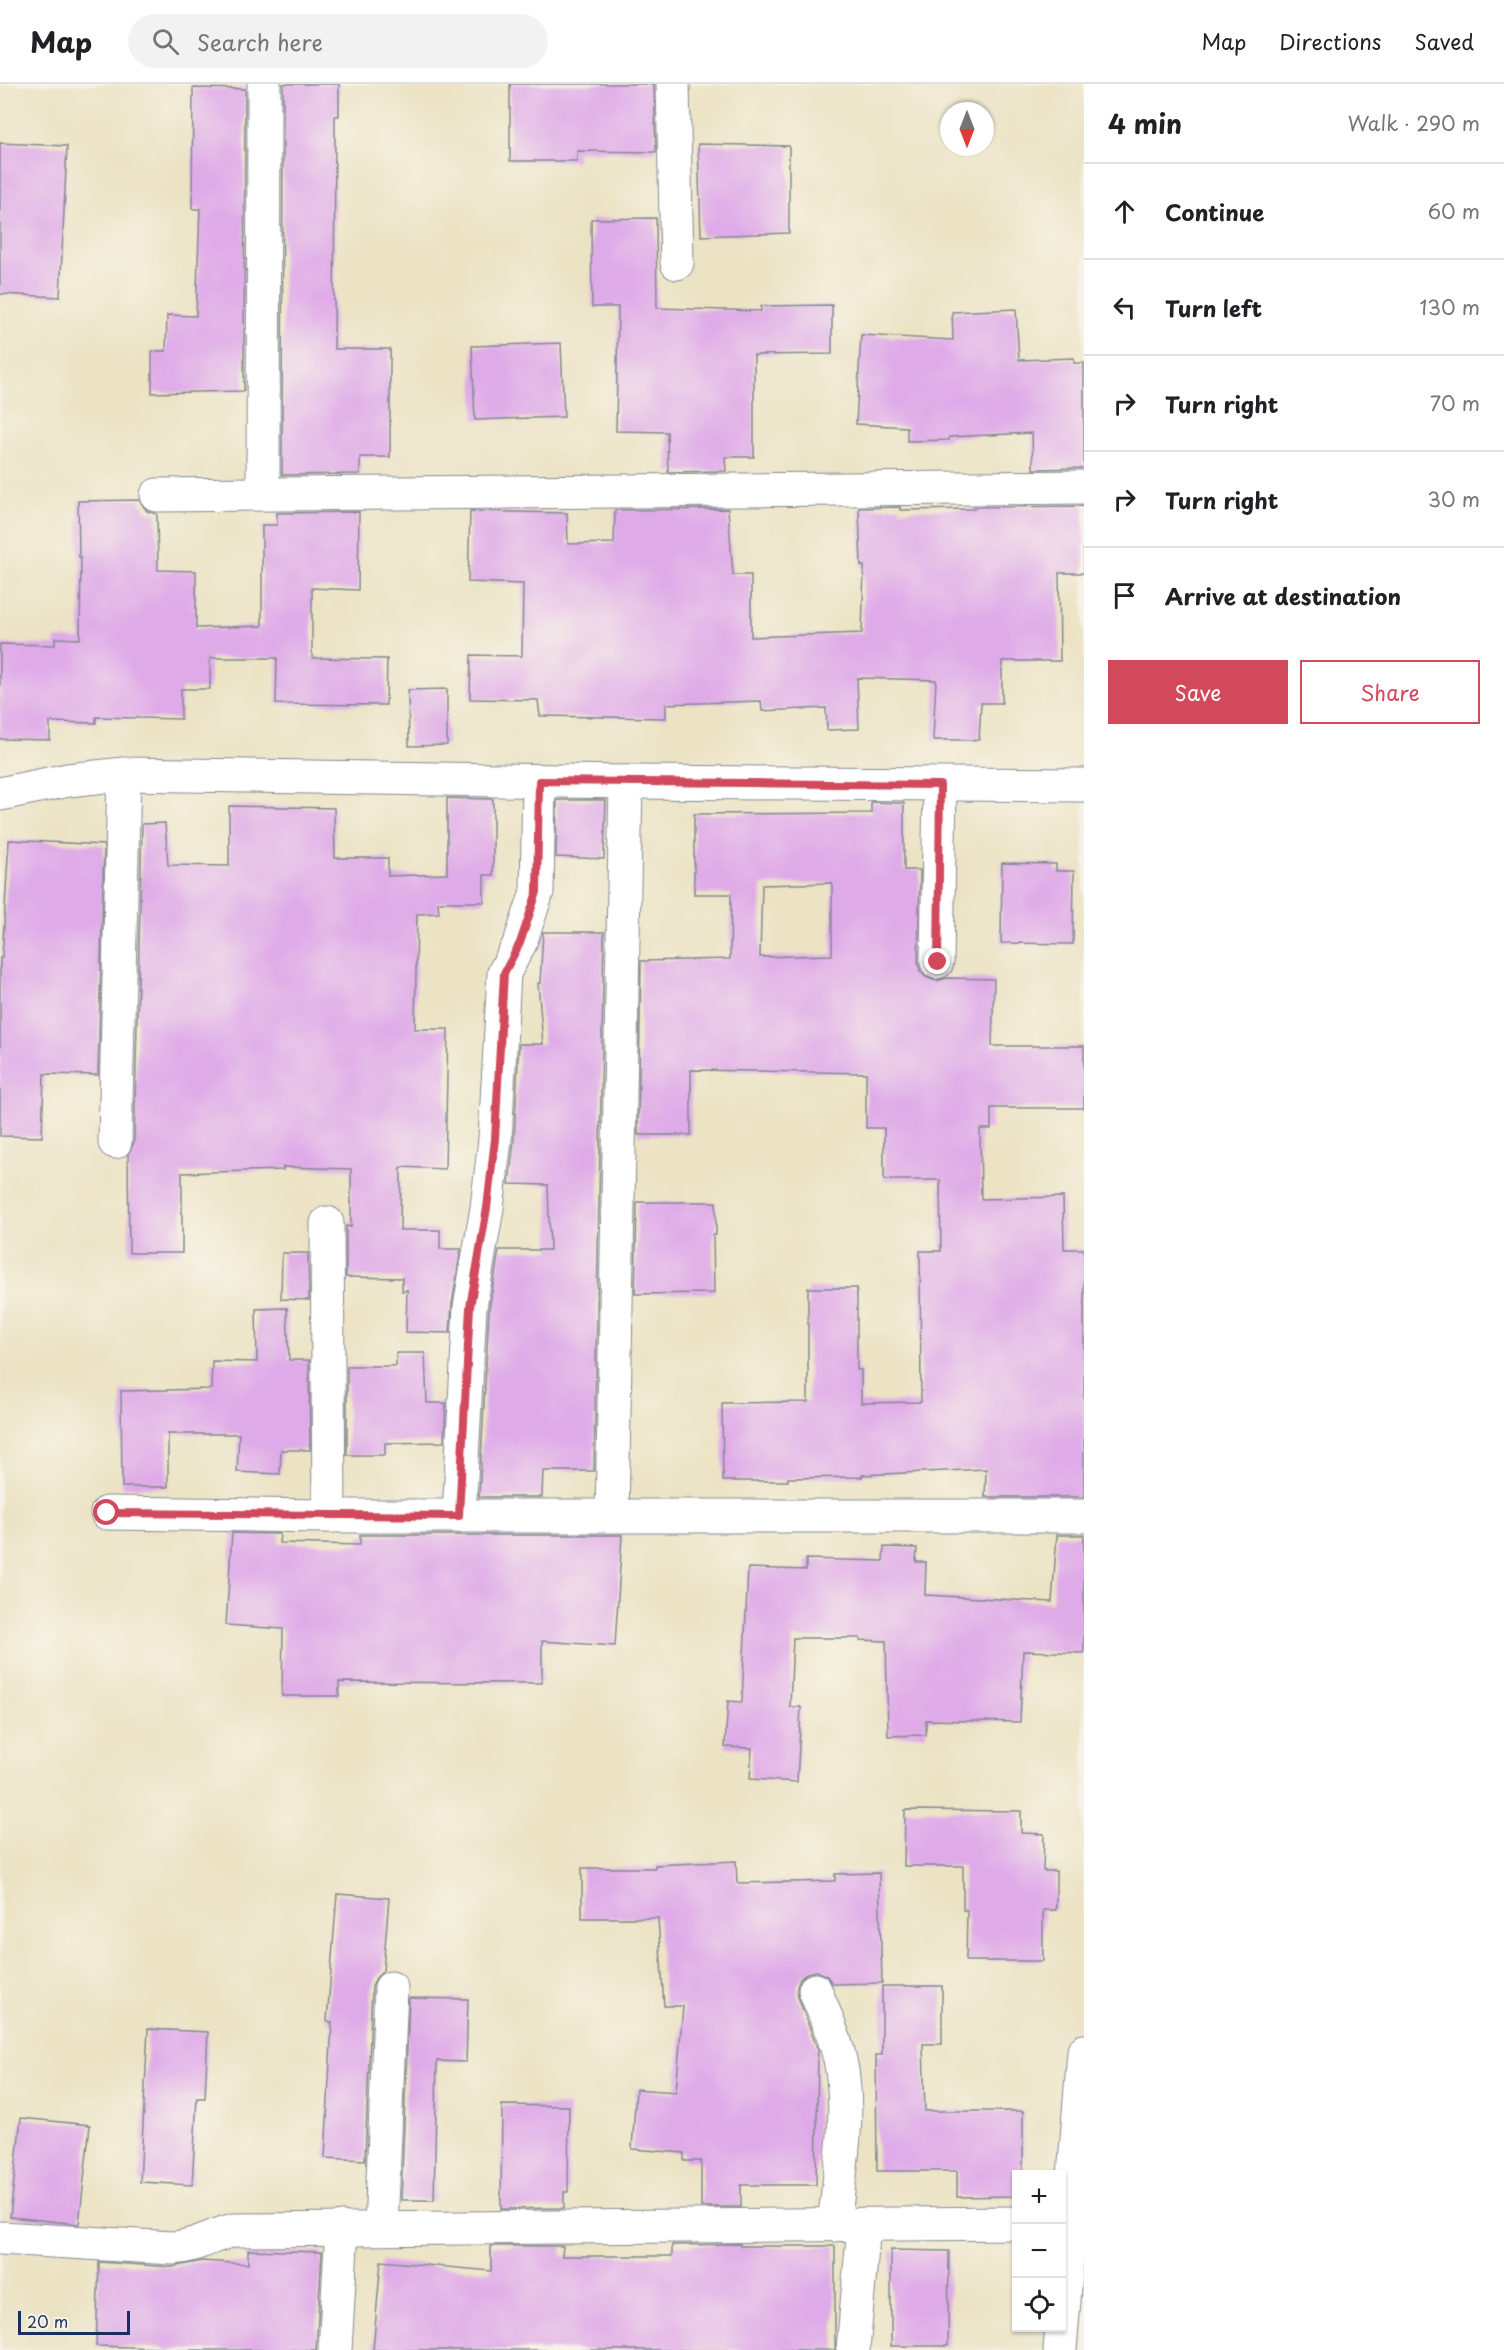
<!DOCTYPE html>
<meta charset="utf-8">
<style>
body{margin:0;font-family:"Playpen Sans",sans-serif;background:#f2f2f2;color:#202124}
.controls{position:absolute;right:18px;bottom:18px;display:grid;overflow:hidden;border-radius:0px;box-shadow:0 2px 4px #0004}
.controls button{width:54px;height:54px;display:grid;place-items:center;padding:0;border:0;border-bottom:2px solid #e0e0e0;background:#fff;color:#202124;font:30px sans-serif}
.compass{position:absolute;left:940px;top:18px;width:54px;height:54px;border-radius:50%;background:#fff;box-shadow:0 2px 4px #0004;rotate:180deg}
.scale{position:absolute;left:18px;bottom:15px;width:112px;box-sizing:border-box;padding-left:6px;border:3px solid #1b2f5e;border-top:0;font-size:16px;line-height:21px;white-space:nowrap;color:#1b2f5e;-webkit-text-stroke:4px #f7f3e8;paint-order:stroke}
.stop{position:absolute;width:18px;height:18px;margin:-14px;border:4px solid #d1495b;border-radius:50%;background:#fff}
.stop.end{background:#d1495b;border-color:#fff;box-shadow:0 2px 6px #0008}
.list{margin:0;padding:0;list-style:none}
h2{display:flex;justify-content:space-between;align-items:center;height:78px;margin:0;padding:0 24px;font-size:26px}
h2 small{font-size:20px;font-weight:400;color:#757577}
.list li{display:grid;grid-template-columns:39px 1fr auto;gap:18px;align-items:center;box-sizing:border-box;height:96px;padding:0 24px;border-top:2px solid #e0e0e0}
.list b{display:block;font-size:22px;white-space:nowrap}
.list em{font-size:20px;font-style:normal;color:#757577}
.actions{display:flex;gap:12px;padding:18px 24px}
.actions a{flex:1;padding:14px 0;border:2px solid #d1495b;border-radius:0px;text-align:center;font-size:21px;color:#d1495b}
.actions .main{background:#d1495b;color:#fff}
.icon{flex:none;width:33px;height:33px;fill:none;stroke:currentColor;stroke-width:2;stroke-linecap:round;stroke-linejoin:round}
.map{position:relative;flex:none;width:1084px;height:2266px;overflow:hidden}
header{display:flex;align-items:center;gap:36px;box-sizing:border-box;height:84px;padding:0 30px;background:#fff;border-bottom:2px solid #e0e0e0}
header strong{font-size:28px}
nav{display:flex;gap:33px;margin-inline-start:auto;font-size:21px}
.search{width:420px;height:54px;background:#f2f2f2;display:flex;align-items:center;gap:15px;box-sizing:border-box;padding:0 21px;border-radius:33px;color:#757577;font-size:22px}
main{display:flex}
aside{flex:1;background:#fff}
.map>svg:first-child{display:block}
.building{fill:#dfaae8;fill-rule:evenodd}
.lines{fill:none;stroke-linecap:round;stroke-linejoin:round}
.minor-casing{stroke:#848991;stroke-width:35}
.minor{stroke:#fff;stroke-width:33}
.route{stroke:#d1495b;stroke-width:8}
</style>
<header>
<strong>Map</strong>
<div class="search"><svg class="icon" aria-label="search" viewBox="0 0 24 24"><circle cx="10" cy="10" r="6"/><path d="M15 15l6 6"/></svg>Search here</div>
<nav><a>Map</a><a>Directions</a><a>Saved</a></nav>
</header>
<main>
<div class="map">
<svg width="1084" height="2266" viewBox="0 0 1084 2266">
<rect width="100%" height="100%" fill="#f7f3e8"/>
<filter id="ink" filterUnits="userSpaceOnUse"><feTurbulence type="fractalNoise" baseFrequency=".0167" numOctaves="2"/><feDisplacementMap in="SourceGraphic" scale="12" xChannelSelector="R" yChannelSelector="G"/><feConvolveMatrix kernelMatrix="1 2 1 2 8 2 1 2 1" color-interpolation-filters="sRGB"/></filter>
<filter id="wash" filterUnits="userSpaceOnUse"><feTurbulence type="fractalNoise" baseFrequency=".008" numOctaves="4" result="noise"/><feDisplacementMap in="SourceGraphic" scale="24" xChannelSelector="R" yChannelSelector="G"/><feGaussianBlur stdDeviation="1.35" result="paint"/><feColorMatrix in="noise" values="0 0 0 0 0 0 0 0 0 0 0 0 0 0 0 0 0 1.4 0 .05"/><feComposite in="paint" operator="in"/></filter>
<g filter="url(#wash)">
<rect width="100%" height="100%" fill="#ece3c4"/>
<g id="blocks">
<g class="building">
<path d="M 283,0 L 339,0 L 339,32 L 335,32 L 334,265 L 390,265 L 390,373 L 360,373 L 360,390 L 282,391 Z"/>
<path d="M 510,0 L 654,0 L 656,68 L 577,67 L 577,77 L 510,77 Z"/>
<path d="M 193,4 L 245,5 L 244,307 L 152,309 L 152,267 L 166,267 L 167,231 L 196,232 L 200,125 L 192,125 Z"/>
<path d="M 0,59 L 67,62 L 60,213 L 0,210 Z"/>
<path d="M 698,60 L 789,62 L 789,149 L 701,152 Z"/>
<path d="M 656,134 L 657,224 L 761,227 L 761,222 L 832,221 L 832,270 L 754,271 L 754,373 L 725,373 L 726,387 L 668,388 L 667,348 L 616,347 L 618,223 L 592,223 L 591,135 Z"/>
<path d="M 1016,225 L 1019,276 L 1074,274 L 1074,279 L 1084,279 L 1084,384 L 1033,385 L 1032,349 L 949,353 L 949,356 L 907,357 L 907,343 L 856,340 L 861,251 L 953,256 L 952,228 Z"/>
<path d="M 561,259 L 564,333 L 475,336 L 472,262 Z"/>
<path d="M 139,416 L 147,427 L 157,430 L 158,486 L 196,487 L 196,544 L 262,542 L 262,441 L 277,441 L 277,429 L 359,428 L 358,506 L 312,504 L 312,574 L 387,575 L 386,621 L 276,620 L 277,574 L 210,574 L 210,605 L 181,605 L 181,635 L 96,633 L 96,639 L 50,638 L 50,656 L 0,655 L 0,560 L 55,561 L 55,554 L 80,555 L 81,473 L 79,473 L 78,417 Z"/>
<path d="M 1084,422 L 1084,489 L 1059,489 L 1060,577 L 1002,577 L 1002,619 L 981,619 L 979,656 L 933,656 L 936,596 L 857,594 L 859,645 L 827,646 L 826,624 L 762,627 L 761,617 L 666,620 L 666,634 L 540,632 L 538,616 L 470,615 L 471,571 L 522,572 L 523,500 L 468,498 L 470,427 L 567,429 L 568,460 L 614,459 L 615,426 L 728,425 L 733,491 L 751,491 L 751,553 L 862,549 L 864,482 L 861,482 L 859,424 L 900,423 L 900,426 L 974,425 L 974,423 Z"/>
<path d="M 447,605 L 447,661 L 409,662 L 408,606 Z"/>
<path d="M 447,714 L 493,715 L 493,791 L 484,791 L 484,818 L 438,818 L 439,829 L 417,830 L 415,945 L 448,945 L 445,1085 L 401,1083 L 400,1146 L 440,1146 L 440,1165 L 461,1165 L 452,1220 L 450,1249 L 406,1248 L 407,1206 L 402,1207 L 402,1194 L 346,1193 L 346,1142 L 351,1143 L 351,1085 L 283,1083 L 283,1086 L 182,1089 L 182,1169 L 129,1169 L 128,1070 L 134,1058 L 142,740 L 165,739 L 168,781 L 229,782 L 229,722 L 334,724 L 335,774 L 388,774 L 388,792 L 447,790 Z"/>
<path d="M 557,716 L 606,716 L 604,775 L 556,773 Z"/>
<path d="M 871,718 L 904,719 L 904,786 L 920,786 L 918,878 L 920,887 L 926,893 L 936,897 L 947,894 L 994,895 L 992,962 L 1084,962 L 1084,1024 L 991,1024 L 991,1045 L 980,1045 L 981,1115 L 1063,1113 L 1064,1165 L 1084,1165 L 1084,1413 L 985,1413 L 986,1385 L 862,1391 L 862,1393 L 788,1394 L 788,1397 L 723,1397 L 722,1319 L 808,1318 L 808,1204 L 857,1204 L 857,1286 L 861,1286 L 861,1319 L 921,1318 L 920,1167 L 941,1167 L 940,1096 L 884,1096 L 884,1044 L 866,1044 L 866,989 L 691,986 L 691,1051 L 638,1051 L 641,877 L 730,875 L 731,810 L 694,810 L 694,730 L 871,729 ZM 832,799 L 832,871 L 760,873 L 762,801 Z"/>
<path d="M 9,756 L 104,761 L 98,991 L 44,990 L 42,1053 L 0,1052 L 0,874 L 2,874 Z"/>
<path d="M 1002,779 L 1056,780 L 1056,787 L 1074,787 L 1073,860 L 1001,859 Z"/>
<path d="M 543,848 L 604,848 L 594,1387 L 543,1387 L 542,1413 L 479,1413 L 489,1225 L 499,1166 L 550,1166 L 548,1101 L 509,1100 L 514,1056 L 519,960 L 543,960 L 538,899 L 540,899 Z"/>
<path d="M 637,1118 L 716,1118 L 716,1151 L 713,1151 L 714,1209 L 635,1210 Z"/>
<path d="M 282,1169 L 308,1169 L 309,1216 L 281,1215 Z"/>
<path d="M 287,1224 L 289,1276 L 309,1276 L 310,1366 L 281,1366 L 280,1390 L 237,1388 L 239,1350 L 168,1350 L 168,1403 L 122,1403 L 121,1307 L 211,1305 L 212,1277 L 257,1278 L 256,1225 Z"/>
<path d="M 396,1269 L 425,1269 L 427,1319 L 446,1319 L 444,1358 L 385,1359 L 385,1371 L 347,1371 L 347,1282 L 396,1282 Z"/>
<path d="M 232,1449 L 280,1450 L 279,1459 L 360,1461 L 360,1451 L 622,1451 L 615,1562 L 542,1557 L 542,1599 L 339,1598 L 339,1612 L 282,1612 L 283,1545 L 226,1541 Z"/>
<path d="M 1057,1451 L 1084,1451 L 1084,1569 L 1023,1567 L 1020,1638 L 926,1636 L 926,1651 L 888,1652 L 886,1557 L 860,1556 L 860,1554 L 793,1554 L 790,1623 L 801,1623 L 797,1698 L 750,1695 L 752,1664 L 725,1663 L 728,1617 L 742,1618 L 748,1484 L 806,1486 L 806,1475 L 883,1477 L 884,1463 L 917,1464 L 916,1478 L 926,1478 L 925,1511 L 1052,1518 Z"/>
<path d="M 905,1726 L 1021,1727 L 1021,1749 L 1044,1750 L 1043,1787 L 1056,1787 L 1056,1826 L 1043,1826 L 1043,1877 L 966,1877 L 967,1826 L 963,1826 L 963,1782 L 904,1782 Z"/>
<path d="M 736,1777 L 737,1799 L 835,1797 L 835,1790 L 879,1789 L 882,1899 L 833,1900 L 827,1892 L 817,1887 L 807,1889 L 800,1895 L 797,1903 L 798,1913 L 818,1966 L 816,2101 L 741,2101 L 741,2123 L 701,2123 L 701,2077 L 684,2077 L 684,2069 L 632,2065 L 636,2005 L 676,2008 L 683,1922 L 664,1922 L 658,1834 L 582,1834 L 582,1784 L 655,1784 L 655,1781 Z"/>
<path d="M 337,1810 L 389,1814 L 383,1887 L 376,1894 L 372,1903 L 365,2076 L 325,2074 L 332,1938 L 327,1937 Z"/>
<path d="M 882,1902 L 942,1902 L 942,1960 L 923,1960 L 925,2027 L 1023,2027 L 1023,2091 L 1017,2091 L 1017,2112 L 957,2113 L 957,2087 L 877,2087 L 876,1971 L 882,1971 Z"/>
<path d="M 409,1914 L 468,1915 L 466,1978 L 437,1977 L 434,2116 L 401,2116 Z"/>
<path d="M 148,1945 L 208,1948 L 205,2014 L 197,2014 L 192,2101 L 140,2098 Z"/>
<path d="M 502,2021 L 569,2022 L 568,2108 L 564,2108 L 564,2124 L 501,2125 Z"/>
<path d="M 21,2034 L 90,2041 L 79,2140 L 10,2133 Z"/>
<path d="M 740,2160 L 740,2162 L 835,2162 L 835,2266 L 373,2266 L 381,2177 L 491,2187 L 491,2162 L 563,2162 L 562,2172 L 672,2172 L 672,2161 Z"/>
<path d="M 248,2166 L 322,2168 L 316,2266 L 164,2266 L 164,2264 L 96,2262 L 99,2178 L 172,2183 L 202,2177 L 248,2180 Z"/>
<path d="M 891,2166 L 949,2167 L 948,2262 L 891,2262 Z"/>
</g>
</g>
</g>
<g filter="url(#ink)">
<use href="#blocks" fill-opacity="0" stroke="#848991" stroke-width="1.5"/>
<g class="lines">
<g class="minor-casing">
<g id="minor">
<path d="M 673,0 L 677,179"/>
<path d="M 263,409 L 264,0"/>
<path d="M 157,411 L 1084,403"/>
<path d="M 0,710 L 68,696 L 124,690 L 626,698 L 1084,701"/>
<path d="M 937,878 L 940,701"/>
<path d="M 115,1058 L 124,690"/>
<path d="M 327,1139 L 329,1432"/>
<path d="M 107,1429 L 329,1432 L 1084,1432"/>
<path d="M 459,1432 L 470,1223 L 487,1124 L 495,1055 L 504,889 L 520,859 L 537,808 L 539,697"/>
<path d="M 612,1432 L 626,698"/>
<path d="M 815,1906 C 826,1934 840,1963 843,1994 C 849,2042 839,2093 834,2141"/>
<path d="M 381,2144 L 391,1904"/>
<path d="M 0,2154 L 173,2164 C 196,2163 214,2150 235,2146 L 1016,2139"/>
<path d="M 335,2266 L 342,2144"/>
<path d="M 853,2266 L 864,2141"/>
<path d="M 1060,2266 L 1084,1967"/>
</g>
</g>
<use href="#minor" class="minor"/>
</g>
</g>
<g class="lines" filter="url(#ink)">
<path class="route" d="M 107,1429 L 459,1432 L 470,1223 L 487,1124 L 495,1055 L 504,889 L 520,859 L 537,808 L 539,697 L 940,701 L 938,878"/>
</g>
</svg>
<div class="controls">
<button>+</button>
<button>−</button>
<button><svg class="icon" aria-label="locate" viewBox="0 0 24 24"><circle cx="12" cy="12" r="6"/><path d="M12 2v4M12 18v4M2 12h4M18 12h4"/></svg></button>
</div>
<svg class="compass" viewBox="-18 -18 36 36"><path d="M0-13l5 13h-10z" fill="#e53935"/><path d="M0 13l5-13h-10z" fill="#757577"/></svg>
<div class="scale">20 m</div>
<div class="stop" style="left:107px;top:1429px"></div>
<div class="stop end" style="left:938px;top:878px"></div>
</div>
<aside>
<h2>4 min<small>Walk · 290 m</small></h2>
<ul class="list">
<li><svg class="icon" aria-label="ahead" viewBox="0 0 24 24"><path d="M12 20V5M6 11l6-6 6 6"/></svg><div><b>Continue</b></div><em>60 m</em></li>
<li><svg class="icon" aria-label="left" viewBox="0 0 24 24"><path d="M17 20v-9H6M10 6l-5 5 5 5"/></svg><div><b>Turn left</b></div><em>130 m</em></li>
<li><svg class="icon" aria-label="right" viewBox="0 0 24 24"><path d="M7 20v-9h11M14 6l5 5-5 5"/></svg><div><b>Turn right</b></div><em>70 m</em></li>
<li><svg class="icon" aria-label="right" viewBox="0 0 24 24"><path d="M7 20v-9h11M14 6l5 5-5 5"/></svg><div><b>Turn right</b></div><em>30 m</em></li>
<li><svg class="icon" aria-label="arrive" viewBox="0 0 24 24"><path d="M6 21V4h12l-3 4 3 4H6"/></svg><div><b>Arrive at destination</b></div></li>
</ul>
<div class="actions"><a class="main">Save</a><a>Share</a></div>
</aside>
</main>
